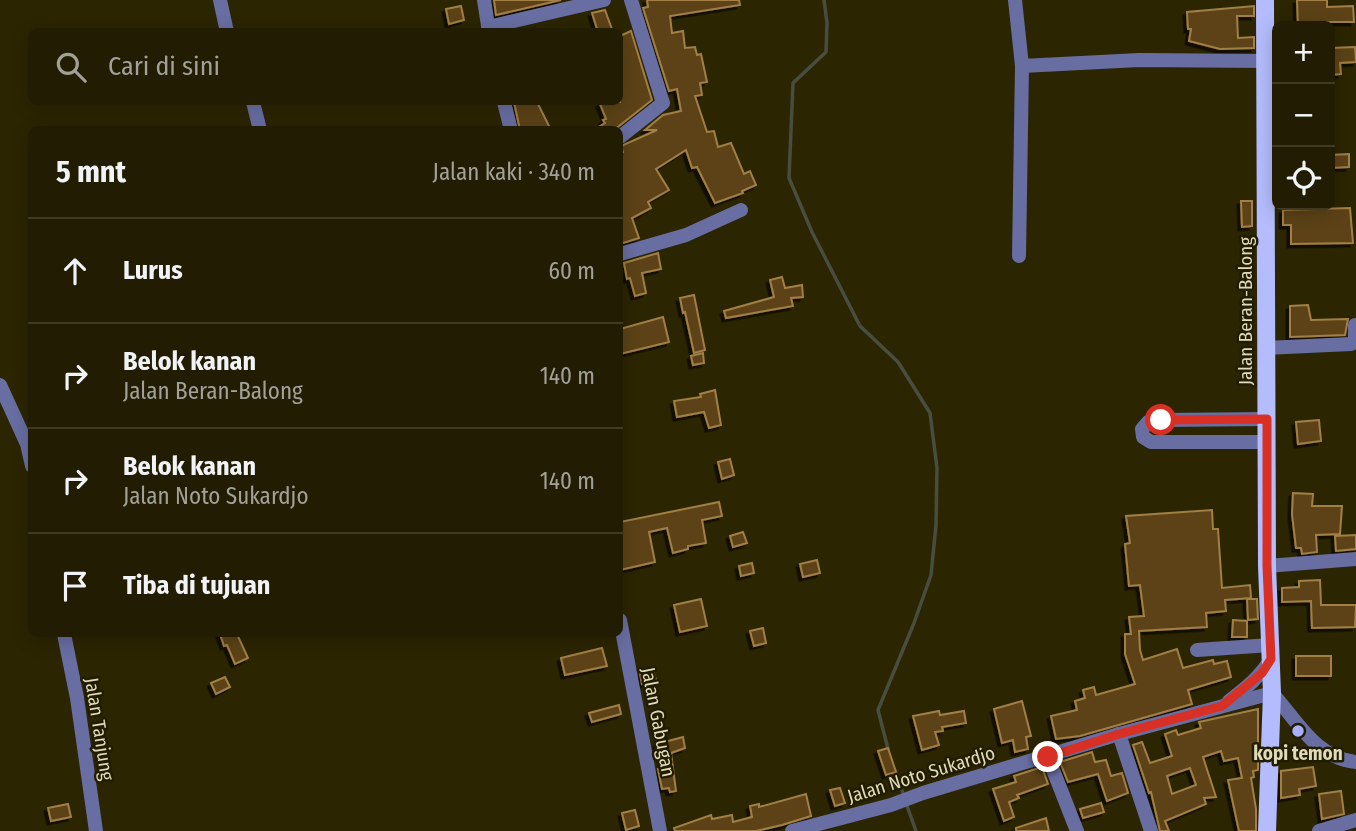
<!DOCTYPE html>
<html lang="id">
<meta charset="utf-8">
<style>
body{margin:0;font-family:"Fira Sans Condensed",sans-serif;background:#2d2911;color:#f1f3f6}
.controls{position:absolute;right:21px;top:21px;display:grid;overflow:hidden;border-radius:10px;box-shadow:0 4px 18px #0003}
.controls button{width:63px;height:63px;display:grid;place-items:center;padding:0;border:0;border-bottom:2px solid #3e3a24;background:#211c02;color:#f1f3f6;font:35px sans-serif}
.stop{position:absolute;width:21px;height:21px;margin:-16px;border:5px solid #d93025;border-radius:50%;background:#fff}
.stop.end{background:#d93025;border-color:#fff;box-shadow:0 2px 7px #0008}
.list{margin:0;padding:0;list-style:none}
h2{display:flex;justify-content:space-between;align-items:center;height:91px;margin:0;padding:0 28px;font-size:30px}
h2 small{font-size:23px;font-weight:400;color:#a2a199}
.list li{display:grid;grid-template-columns:46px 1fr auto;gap:21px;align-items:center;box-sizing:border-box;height:105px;padding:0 28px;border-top:2px solid #3e3a24}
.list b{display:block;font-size:26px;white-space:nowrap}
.list p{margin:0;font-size:23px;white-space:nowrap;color:#a2a199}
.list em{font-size:23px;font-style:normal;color:#a2a199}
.icon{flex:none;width:38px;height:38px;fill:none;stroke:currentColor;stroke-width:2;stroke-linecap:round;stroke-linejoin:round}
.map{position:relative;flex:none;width:1356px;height:831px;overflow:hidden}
.search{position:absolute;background:#211c02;box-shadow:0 4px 18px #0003;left:28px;top:28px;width:595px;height:77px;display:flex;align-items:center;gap:18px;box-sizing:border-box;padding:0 24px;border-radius:10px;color:#a2a199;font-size:26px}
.panel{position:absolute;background:#211c02;box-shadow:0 4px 18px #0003;left:28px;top:126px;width:595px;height:511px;border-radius:10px}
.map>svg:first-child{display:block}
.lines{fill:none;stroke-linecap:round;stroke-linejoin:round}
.stream{stroke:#474e3f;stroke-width:3.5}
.building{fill:#5c4316;stroke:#a17f45;stroke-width:2;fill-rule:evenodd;filter:url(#shadow)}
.minor{stroke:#686ea2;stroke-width:14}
.major{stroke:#b4bcfd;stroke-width:18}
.route{stroke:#d93025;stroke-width:9}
.poi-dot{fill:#a8b0fc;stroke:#221c00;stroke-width:2.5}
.labels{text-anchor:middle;stroke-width:5;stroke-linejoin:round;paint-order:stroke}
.street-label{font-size:19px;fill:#e0dbba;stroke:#221c00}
.poi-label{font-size:19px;font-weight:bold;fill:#e0dbba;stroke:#221c00}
</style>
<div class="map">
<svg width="1356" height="831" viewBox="0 0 1356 831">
<defs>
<filter id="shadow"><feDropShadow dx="-3.5" dy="3.5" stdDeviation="0" flood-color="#0009"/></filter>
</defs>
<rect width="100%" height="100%" fill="#2c2502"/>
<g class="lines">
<g class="stream">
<path d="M 824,0 L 827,23 L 826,52 L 793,83 L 789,178 L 812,232 L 860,326 L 898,362 L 930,413 L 937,468 L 936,525 L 931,575 L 914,623 L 878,710 L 888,749"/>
<path d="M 895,770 L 904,796"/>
<path d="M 906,803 L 916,831"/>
</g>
</g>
<g class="building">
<path d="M 494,0 L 561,0 L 496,15 Z"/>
<path d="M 647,0 L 739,0 L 740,5 L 670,16 L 672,33 L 683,31 L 685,48 L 695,47 L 697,55 L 701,54 L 707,82 L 700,83 L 702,95 L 695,96 L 707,132 L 714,131 L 718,147 L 731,143 L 744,174 L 750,171 L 756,185 L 742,191 L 743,193 L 715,203 L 697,167 L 692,168 L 686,150 L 656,169 L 669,190 L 648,202 L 651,208 L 632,218 L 639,238 L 620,244 L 620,154 L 623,152 L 621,146 L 657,130 L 645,130 L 663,115 L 681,111 L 677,89 L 669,91 L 643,8 L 648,7 Z"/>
<path d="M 1297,0 L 1327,0 L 1327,7 L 1353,6 L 1354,22 L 1327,22 L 1327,26 L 1298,26 Z"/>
<path d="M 461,6 L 464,20 L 449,24 L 446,9 Z"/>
<path d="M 1254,6 L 1254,16 L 1237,16 L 1238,38 L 1254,37 L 1254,48 L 1220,49 L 1189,41 L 1191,29 L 1188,29 L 1187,12 Z"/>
<path d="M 605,10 L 613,32 L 598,32 L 592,13 Z"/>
<path d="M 631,31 L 652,100 L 614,130 L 594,130 L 605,123 L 603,120 L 606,119 L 600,104 L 605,102 L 620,102 L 620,36 Z"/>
<path d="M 1355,47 L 1356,62 L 1340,63 L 1341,74 L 1330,75 L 1330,48 Z"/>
<path d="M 514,102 L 537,102 L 551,130 L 520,130 Z"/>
<path d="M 1349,154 L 1349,167 L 1330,168 L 1330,155 Z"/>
<path d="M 1241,201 L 1252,201 L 1252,226 L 1242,227 Z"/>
<path d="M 1350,208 L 1353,243 L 1291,244 L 1291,225 L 1283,225 L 1283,210 Z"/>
<path d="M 658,253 L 661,269 L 642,273 L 646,293 L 635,296 L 630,278 L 627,279 L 624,263 Z"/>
<path d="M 782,277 L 785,288 L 802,285 L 803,297 L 791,298 L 793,306 L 726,318 L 724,311 L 774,297 L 770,280 Z"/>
<path d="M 694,295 L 705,350 L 694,353 L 685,312 L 683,313 L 680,298 Z"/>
<path d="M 1308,305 L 1311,320 L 1348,319 L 1345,335 L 1290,337 L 1290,306 Z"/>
<path d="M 663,317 L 669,342 L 620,354 L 620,329 Z"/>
<path d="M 703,353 L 704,363 L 693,365 L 691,356 Z"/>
<path d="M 715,390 L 721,425 L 709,428 L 704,412 L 677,417 L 674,401 L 701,397 L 700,394 Z"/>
<path d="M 1319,420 L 1321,441 L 1298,444 L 1296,422 Z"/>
<path d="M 730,459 L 734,475 L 722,479 L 718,462 Z"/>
<path d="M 1293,493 L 1313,494 L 1312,506 L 1342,506 L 1340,534 L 1316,535 L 1317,552 L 1302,554 L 1301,548 L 1296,548 L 1292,514 Z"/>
<path d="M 719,502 L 722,516 L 702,520 L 706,543 L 688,546 L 688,549 L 673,553 L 667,528 L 649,532 L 655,562 L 620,570 L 620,522 Z"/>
<path d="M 1212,510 L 1213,529 L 1218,529 L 1222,588 L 1250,585 L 1251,598 L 1225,600 L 1226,611 L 1206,613 L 1207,627 L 1139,631 L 1140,650 L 1143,660 L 1177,649 L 1183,668 L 1213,660 L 1214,664 L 1227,661 L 1231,677 L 1188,690 L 1192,704 L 1080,736 L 1056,739 L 1051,716 L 1077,710 L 1075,701 L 1085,698 L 1083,690 L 1094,687 L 1096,695 L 1135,684 L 1125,654 L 1125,634 L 1131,634 L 1129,617 L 1144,616 L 1140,585 L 1129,586 L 1125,544 L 1130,543 L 1126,516 Z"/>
<path d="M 743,532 L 747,543 L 733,547 L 730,536 Z"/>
<path d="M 1356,535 L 1356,549 L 1336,551 L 1335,536 Z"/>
<path d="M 817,560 L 820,573 L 803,577 L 800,564 Z"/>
<path d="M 752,563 L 754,573 L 741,576 L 739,566 Z"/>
<path d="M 1320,580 L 1321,605 L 1356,605 L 1355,627 L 1312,628 L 1311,601 L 1282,602 L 1282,588 L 1299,587 L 1299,581 Z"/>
<path d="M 701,599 L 707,626 L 680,632 L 674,605 Z"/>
<path d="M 1247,599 L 1257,599 L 1258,619 L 1248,620 Z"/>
<path d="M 1233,620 L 1247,621 L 1247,637 L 1232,637 Z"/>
<path d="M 763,628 L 766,643 L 754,646 L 750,631 Z"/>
<path d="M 220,634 L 237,634 L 248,658 L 235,664 L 227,645 L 224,646 Z"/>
<path d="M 602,648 L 607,666 L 565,675 L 561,658 Z"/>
<rect x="1296" y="656" width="35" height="20"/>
<path d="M 653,670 L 656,680 L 642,684 L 640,673 Z"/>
<path d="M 225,677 L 230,687 L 216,694 L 211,683 Z"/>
<path d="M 1022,701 L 1031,736 L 1026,737 L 1028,749 L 1015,752 L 1013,740 L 1002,743 L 994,709 Z"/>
<path d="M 619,705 L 621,714 L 592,722 L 589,713 Z"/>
<path d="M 1258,709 L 1258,770 L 1253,771 L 1254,777 L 1251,778 L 1256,809 L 1256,831 L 1239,831 L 1228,780 L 1242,778 L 1238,758 L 1224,761 L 1221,751 L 1203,757 L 1216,797 L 1204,798 L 1206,804 L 1165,821 L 1169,831 L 1160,831 L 1151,792 L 1149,793 L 1133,745 L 1142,742 L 1150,763 L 1172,756 L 1165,734 L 1176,730 L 1178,735 L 1201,728 L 1199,722 ZM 1190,768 L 1196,785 L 1172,794 L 1167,776 Z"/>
<path d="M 939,711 L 940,715 L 964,711 L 966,723 L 942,727 L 943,731 L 935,732 L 939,745 L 922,750 L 913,716 Z"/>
<path d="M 683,737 L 685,748 L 671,753 L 676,791 L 670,792 L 669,788 L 662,789 L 658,769 L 664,768 L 657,744 Z"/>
<path d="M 888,748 L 896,772 L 886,775 L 878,751 Z"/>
<path d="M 1092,752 L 1095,762 L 1106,760 L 1111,776 L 1122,773 L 1128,793 L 1107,801 L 1098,774 L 1068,782 L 1060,762 Z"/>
<path d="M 1042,767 L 1048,784 L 1017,795 L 1019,798 L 1009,802 L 1014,817 L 1004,821 L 993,789 L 1016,782 L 1014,776 Z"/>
<path d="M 1313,767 L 1316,786 L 1299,789 L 1300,795 L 1281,798 L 1281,771 Z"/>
<path d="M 840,788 L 845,803 L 835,806 L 830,790 Z"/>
<path d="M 1341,791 L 1344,814 L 1322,819 L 1319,794 Z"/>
<path d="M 806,794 L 811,816 L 782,825 L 756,831 L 675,831 L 674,828 L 711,815 L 712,819 L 732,815 L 733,822 L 752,817 L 750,806 L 759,804 L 759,807 Z"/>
<path d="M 1101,803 L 1104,812 L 1083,818 L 1080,809 Z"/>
<path d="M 68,804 L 71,817 L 51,821 L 48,808 Z"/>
<path d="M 635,810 L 639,826 L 626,830 L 622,813 Z"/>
<path d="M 1046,818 L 1049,831 L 1016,831 L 1016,828 Z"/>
</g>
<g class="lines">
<g class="minor">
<path d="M 220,0 L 227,32"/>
<path d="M 484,0 L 489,32"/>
<path d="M 1015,0 L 1022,66"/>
<path d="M 488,27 L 604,0"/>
<path d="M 253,102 L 260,130"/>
<path d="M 504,102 L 511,130"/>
<path d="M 620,137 L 663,103 L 631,0"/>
<path d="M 620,254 L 686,235 L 741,210"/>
<path d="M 1019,256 L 1022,66 L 1139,60 L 1264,61"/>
<path d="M 1267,348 L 1351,344 L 1355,342 L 1355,325"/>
<path d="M 0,385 L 27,444 L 32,466"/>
<path d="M 1267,419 L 1161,420 L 1148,422 L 1142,429 L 1143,437 L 1151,442 L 1267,442"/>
<path d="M 1267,566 L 1356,559"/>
<path d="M 620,620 L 660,831"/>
<path d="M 64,634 L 77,698 L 96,831"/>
<path d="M 1197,650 L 1271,645"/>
<path d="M 1229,701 C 1246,688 1260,677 1271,659"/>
<path d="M 1119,734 L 1151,831"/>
<path d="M 1048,757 L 1077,831"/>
<path d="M 792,831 L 891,805 L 923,793 L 1119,734 L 1272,693 C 1297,720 1315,758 1356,762"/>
<path d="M 1319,831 L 1356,820"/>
</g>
<path class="major" d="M 1265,0 L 1267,566 L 1272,693 L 1267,831"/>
</g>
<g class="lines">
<path class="route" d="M 1048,757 L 1119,734 L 1222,706 L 1262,673 L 1271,659 L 1267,566 L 1267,419 L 1161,420"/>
</g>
<circle class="poi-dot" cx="1298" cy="731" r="7"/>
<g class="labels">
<g class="street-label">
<text transform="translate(1245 311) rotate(-90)" y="7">Jalan Beran-Balong</text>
<text transform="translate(659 722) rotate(79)" y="7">Jalan Gabugan</text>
<text transform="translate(100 729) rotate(81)" y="7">Jalan Tanjung</text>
<text transform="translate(921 774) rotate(-17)" y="7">Jalan Noto Sukardjo</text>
</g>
<g class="poi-label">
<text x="1298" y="760">kopi temon</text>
</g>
</g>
</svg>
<div class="controls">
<button>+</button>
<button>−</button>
<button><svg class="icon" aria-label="locate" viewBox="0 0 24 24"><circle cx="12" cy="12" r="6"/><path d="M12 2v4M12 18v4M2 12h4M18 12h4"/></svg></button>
</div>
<div class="stop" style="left:1161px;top:420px"></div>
<div class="stop end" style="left:1048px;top:757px"></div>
<div class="search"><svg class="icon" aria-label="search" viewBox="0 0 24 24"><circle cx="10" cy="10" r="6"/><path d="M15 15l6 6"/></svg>Cari di sini</div>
<section class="panel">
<h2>5 mnt<small>Jalan kaki · 340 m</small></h2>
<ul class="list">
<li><svg class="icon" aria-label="ahead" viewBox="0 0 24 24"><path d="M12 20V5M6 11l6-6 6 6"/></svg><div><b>Lurus</b></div><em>60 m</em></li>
<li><svg class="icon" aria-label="right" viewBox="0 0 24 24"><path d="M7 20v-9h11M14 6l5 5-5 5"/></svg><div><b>Belok kanan</b><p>Jalan Beran-Balong</p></div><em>140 m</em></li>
<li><svg class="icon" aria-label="right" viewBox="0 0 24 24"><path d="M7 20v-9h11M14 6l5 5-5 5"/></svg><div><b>Belok kanan</b><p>Jalan Noto Sukardjo</p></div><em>140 m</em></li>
<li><svg class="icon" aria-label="arrive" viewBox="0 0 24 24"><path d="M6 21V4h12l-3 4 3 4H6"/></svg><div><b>Tiba di tujuan</b></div></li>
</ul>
</section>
</div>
